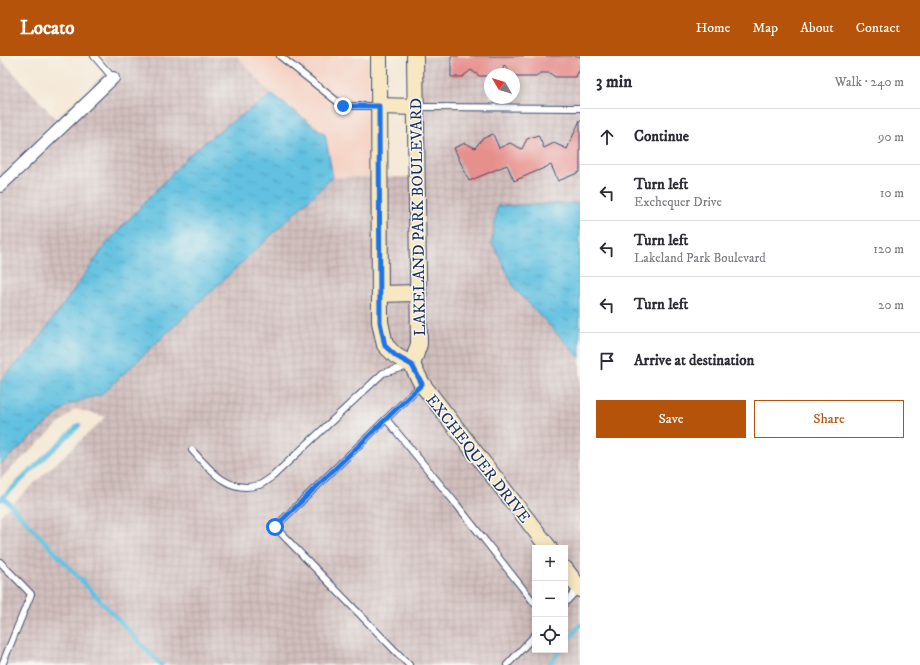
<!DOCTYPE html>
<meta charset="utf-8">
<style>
body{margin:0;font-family:"IM FELL DW Pica",serif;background:#f7f7f7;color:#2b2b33}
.controls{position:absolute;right:12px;bottom:12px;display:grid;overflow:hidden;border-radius:0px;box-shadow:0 2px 10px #0003}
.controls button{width:36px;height:36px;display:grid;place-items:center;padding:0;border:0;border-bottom:1px solid #e1e1e2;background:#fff;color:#2b2b33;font:20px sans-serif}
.compass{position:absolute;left:484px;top:12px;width:36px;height:36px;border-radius:50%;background:#fff;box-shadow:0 2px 10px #0003;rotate:308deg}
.stop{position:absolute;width:12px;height:12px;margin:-9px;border:3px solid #1a73e8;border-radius:50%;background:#fff}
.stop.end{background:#1a73e8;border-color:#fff;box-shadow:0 1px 4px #0008}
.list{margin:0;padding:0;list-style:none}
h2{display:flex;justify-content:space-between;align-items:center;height:52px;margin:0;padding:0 16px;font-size:17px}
h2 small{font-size:13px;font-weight:400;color:#7c7c81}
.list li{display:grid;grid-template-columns:26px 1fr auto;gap:12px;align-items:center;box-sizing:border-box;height:56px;padding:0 16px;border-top:1px solid #e1e1e2}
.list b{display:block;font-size:15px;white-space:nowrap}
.list p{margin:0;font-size:13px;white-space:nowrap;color:#7c7c81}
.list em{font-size:13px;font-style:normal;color:#7c7c81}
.actions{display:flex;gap:8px;padding:12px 16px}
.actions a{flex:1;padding:9px 0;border:1px solid #b45309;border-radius:0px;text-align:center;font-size:14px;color:#b45309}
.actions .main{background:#b45309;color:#fff}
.icon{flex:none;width:22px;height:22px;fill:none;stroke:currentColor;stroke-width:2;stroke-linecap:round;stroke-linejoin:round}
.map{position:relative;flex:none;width:580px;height:609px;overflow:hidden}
header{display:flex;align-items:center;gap:24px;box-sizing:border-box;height:56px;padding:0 20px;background:#b45309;color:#fff}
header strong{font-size:19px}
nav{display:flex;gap:22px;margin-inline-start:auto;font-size:14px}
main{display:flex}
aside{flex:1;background:#fff}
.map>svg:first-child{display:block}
.built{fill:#f5d2c3}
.industrial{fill:url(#industrial-grid);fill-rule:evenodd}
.water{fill:url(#water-ripples);stroke:#3e789f}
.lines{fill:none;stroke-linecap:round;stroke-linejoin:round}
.stream{stroke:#62c1e0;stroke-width:4.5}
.building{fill:#e78f8b}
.lane-casing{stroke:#3c4b70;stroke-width:8}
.street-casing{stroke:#3c4b70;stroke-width:14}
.secondary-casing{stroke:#3c4b70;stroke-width:18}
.lane{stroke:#fff;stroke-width:6}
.street{stroke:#fff;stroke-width:12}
.secondary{stroke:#f7e8c3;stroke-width:16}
.route{stroke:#1a73e8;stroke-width:5}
.labels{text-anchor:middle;stroke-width:3;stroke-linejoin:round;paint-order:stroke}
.street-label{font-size:16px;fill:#1b2f5e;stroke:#f6f6f2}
</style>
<header>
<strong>Locato</strong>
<nav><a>Home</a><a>Map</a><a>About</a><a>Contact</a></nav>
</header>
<main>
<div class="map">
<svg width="580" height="609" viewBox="0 0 580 609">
<defs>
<pattern id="industrial-grid" width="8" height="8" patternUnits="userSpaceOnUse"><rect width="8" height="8" fill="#d1bfbd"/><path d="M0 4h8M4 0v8" fill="none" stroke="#b3a4a5"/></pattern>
<pattern id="water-ripples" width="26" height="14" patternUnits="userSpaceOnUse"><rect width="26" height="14" fill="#62c1e0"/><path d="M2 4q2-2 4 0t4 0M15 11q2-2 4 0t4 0" fill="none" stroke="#509db9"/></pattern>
</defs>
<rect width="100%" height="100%" fill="#f6f6f2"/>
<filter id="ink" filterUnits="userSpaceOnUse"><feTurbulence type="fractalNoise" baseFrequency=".025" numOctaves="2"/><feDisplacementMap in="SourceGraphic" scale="8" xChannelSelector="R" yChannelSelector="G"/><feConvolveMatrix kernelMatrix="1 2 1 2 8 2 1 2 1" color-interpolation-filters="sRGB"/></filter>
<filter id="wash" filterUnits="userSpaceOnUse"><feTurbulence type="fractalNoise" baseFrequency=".012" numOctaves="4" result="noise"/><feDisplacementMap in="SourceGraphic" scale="16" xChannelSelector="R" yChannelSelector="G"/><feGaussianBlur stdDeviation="0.9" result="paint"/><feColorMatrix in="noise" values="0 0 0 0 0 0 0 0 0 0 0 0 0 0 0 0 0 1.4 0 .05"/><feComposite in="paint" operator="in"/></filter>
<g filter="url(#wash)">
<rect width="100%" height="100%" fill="#f5e9d7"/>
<path class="built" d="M 237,0 L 369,0 L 369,121 L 333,121 L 325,78 L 272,39 Z"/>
<path class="industrial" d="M 105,0 L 237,0 L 272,39 L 325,78 L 333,121 L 417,121 L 415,0 L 580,0 L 580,609 L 0,609 L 0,459 L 106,361 L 75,353 L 0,423 L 0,2 L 56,63 L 111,12 L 103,2 ZM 490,18 L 514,18 L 514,42 L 490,42 ZM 535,492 L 565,492 L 565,594 L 535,594 Z"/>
<g class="water">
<path d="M 272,39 L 325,78 L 333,121 L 102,338 L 68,349 L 0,409 L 0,325 L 33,291 L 107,187 L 190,98 L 227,69 Z"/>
<path d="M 580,147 L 580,302 L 515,233 L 492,186 L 497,150 Z"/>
</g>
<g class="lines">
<g class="stream">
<path d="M 3,441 L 161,609"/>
<path d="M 0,444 L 79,369"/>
<path d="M 565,589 L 580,569"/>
<path d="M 549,609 L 561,594"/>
</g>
</g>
<g id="blocks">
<g class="building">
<path d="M 451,0 L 580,0 L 580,16 L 578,16 L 576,21 L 555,21 L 550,17 L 541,17 L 536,21 L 517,21 L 504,10 L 501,18 L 490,18 L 490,20 L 479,20 L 471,14 L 462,21 L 451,21 Z"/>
<path d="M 580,64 L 580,116 L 558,125 L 551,109 L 514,125 L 507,109 L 469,125 L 454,92 L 465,87 L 475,92 L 482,83 L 493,78 L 499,92 L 510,87 L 522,93 L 527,83 L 538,79 L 544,92 L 554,87 L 567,93 Z"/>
</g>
</g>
</g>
<g filter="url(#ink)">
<use href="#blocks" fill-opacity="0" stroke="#3c4b70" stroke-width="1"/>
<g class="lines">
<g class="lane-casing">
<g id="lane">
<path d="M 94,0 L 113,22"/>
<path d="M 280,0 L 343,50 L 379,50"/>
<path d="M 416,51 L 580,52"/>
<path d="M 386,363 L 457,449 L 535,548"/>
<path d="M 192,394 C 210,414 228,438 259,429 C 263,428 268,423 272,421 L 383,317 L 409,310"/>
<path d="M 0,506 L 31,538 L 2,609"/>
<path d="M 565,547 L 578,533"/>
<path d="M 409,609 L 275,471 L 421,329"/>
<path d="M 507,609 L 535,579"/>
</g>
</g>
<g class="street-casing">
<path id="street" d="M 0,130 L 113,22"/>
</g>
<g class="secondary-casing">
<g id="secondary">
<path d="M 379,0 L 380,266 L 385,289 L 396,300 L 412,309"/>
<path d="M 379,50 L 414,51"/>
<path d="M 380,238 L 418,237"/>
<path d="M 412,309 L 419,288 L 415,0"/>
<path d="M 412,309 L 422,328 L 549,492"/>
<path d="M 565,513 L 580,533"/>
</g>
</g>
<use href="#lane" class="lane"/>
<use href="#street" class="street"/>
<use href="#secondary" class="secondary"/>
</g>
</g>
<g class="lines" filter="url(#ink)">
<path class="route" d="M 275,471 L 422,328 L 412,309 L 396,300 L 385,290 L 380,266 L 379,50 L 343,50"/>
</g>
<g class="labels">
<g class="street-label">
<text transform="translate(417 161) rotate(-91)" y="6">LAKELAND PARK BOULEVARD</text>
<text transform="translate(479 402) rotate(52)" y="6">EXCHEQUER DRIVE</text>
</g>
</g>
</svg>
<div class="controls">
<button>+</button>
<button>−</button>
<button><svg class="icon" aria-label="locate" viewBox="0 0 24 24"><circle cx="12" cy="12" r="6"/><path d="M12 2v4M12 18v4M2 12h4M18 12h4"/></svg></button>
</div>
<svg class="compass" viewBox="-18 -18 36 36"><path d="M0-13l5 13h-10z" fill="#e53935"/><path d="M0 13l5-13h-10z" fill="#7c7c81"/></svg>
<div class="stop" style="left:275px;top:471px"></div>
<div class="stop end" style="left:343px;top:50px"></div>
</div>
<aside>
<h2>3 min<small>Walk · 240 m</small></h2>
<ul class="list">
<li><svg class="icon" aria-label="ahead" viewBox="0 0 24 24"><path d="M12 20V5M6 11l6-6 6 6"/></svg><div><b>Continue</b></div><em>90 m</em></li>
<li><svg class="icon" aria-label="left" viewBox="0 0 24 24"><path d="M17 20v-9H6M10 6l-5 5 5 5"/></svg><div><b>Turn left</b><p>Exchequer Drive</p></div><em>10 m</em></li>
<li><svg class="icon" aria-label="left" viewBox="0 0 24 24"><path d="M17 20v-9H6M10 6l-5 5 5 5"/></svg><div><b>Turn left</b><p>Lakeland Park Boulevard</p></div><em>120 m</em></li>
<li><svg class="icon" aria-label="left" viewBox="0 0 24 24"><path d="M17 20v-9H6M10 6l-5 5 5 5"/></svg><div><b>Turn left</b></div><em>20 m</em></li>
<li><svg class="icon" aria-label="arrive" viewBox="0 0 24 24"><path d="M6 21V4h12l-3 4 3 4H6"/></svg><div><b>Arrive at destination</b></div></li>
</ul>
<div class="actions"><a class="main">Save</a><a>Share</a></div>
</aside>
</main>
